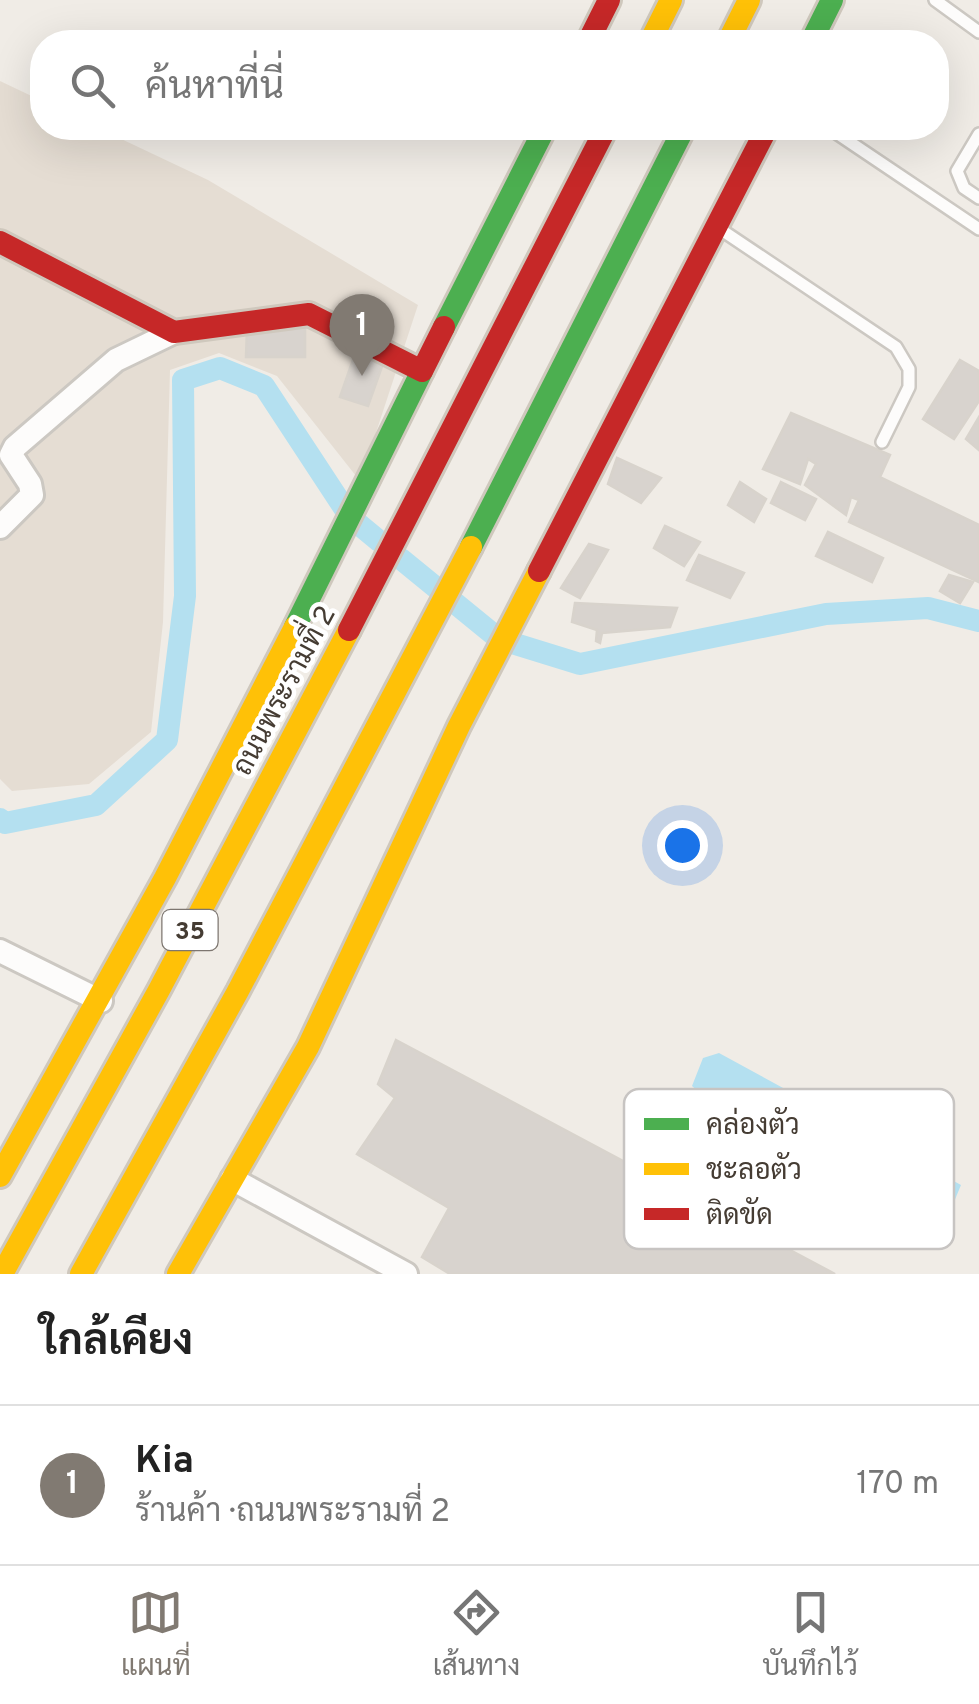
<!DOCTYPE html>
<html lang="th">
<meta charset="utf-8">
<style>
body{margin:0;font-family:Overpass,Sarabun,sans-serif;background:#f2f2f2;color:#222}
.you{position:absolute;left:682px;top:845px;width:35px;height:35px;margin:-25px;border:8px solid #fff;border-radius:50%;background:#1a73e8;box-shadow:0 0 0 15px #1a73e833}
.badge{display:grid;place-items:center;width:65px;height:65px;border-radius:50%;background:#817a72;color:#fff;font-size:32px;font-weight:700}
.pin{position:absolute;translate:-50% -82px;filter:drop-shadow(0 2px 5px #0008)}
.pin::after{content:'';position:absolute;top:52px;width:35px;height:30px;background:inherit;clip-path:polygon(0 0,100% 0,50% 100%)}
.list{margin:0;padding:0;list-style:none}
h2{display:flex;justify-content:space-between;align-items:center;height:130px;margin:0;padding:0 40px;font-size:42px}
h2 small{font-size:32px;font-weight:400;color:#767676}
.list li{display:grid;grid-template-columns:65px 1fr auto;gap:30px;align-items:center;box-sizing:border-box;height:160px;padding:0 40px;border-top:2px solid #e0e0e0}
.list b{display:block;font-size:38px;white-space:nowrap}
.list p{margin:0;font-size:32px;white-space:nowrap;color:#767676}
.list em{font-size:32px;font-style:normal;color:#767676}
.icon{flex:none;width:55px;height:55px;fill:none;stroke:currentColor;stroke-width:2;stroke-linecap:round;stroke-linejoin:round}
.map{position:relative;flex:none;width:979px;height:1274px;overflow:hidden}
.search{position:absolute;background:#fff;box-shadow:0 10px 40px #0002;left:30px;right:30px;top:30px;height:110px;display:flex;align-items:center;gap:25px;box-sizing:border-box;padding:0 35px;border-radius:40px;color:#767676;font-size:38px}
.sheet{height:290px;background:#fff}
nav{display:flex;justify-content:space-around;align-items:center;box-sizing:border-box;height:140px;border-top:2px solid #e0e0e0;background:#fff;font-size:28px;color:#767676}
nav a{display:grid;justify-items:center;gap:5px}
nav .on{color:#817a72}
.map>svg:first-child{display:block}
.residential{fill:#e5ddd3}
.water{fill:#b4e0f0}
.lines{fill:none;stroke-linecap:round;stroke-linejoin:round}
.canal{stroke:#b4e0f0;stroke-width:22}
.building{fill:#d8d3ce;stroke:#d8d3cc;stroke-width:2.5}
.lane-casing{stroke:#ccc8c2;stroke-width:16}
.street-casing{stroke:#ccc8c2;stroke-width:28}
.fast-casing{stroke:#cfc8bd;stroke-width:28}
.slow-casing{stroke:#cfc8bd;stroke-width:28}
.jam-casing{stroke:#cfc8bd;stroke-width:28}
.lane{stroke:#fdfcfb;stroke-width:11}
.street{stroke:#fdfcfb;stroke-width:22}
.fast{stroke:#4caf50;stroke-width:22}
.slow{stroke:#ffc107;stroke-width:22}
.jam{stroke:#c62828;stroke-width:22}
.labels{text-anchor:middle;stroke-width:9;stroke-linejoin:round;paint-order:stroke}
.shield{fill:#fff;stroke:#7d7670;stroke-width:2.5}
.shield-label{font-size:25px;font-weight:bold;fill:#453c33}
.street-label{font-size:28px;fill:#453c33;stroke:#fff}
.key{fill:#fff;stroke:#c7c4c2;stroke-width:2.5}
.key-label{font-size:28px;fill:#453c33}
</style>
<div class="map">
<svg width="979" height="1274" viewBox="0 0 979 1274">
<rect width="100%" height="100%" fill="#f0ece6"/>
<path class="residential" d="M 0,81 L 42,101 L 42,128 L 98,128 L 208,180 L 418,305 L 360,481 L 277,376 L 219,353 L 170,370 L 163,622 L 151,732 L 89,784 L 12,791 L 0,779 Z"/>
<path class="water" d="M 719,1053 L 961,1185 L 949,1214 L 794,1134 L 702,1095 L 692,1086 L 703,1058 Z"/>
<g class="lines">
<g class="canal">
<path d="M 401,559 L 499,639 L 580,664 L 826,614 L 928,608 L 979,621"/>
<path d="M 0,819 L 5,823 L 96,805 L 167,740 L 185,596 L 183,380 L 220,368 L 264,386 L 350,517 L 379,541"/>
</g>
</g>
<g class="building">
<path d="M 247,328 L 305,329 L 305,357 L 246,357 Z"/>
<path d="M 357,348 L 385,358 L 368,406 L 340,397 Z"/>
<path d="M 960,360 L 979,371 L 979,401 L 954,439 L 923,419 Z"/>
<path d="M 791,413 L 890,455 L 880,477 L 979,525 L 979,582 L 849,522 L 859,500 L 851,497 L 846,515 L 805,485 L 816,464 L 808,459 L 800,484 L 763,469 Z"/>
<path d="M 979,417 L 979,450 L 966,439 Z"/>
<path d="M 617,458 L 661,478 L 641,503 L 608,484 Z"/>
<path d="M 740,482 L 766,499 L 754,522 L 728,505 Z"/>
<path d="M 781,482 L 816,499 L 805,520 L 771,503 Z"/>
<path d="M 665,526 L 700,542 L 684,566 L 654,548 Z"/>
<path d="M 828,532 L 883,558 L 872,582 L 816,556 Z"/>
<path d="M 589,544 L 608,550 L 580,598 L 561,588 Z"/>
<path d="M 699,555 L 744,573 L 730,598 L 687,580 Z"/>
<path d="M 949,575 L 973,582 L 960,603 L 940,591 Z"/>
<path d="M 575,603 L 677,608 L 670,627 L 602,633 L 600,643 L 596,641 L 597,630 L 572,622 Z"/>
<path d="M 396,1040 L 835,1274 L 450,1274 L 422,1257 L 449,1208 L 357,1154 L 395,1098 L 378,1084 Z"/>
</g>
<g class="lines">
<g class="lane-casing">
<g id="lane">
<path d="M 935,0 L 979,32"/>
<path d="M 829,128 L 979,229"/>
<path d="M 979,134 L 957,171 L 964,188 L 979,198"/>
<path d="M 720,229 L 896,347 L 909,369 L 909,387 L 882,442"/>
</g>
</g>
<g class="street-casing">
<g id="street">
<path d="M 0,527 L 32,495 L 30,484 L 11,455 L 15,447 L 116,360 L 174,332"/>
<path d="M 0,951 L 101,1001"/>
<path d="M 232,1179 L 406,1274"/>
</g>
</g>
<g class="fast-casing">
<g id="fast">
<path d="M 811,42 L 832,0"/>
<path d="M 444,327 L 545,128"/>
<path d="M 471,547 L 684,128"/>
<path d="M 295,627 L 422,371"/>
</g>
</g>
<g class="slow-casing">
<g id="slow">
<path d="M 650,42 L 671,0"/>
<path d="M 728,42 L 749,0"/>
<path d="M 0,1176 L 165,878 L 295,627"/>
<path d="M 2,1274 L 159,990 L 349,630"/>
<path d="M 81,1274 L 238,991 L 471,547"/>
<path d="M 178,1274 L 308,1047 L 459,726 L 539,571"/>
</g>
</g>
<g class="jam-casing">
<g id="jam">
<path d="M 588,42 L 609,0"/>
<path d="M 0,242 L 174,332 L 309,314 L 422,371 L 444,327"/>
<path d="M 539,571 L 767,128"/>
<path d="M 349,630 L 606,128"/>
</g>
</g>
<use href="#lane" class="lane"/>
<use href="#street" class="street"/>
<use href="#fast" class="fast"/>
<use href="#slow" class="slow"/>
<use href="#jam" class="jam"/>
</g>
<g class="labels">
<rect class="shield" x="162.5" y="910" width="55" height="40" rx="8"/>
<g class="shield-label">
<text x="190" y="939">35</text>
</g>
<g class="street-label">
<text transform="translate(283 690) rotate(-62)" y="10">ถนนพระรามที่ 2</text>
</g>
</g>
<rect x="624" y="1089" width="330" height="160" rx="15" class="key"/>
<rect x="644" y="1118" width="45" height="12" fill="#4caf50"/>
<rect x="644" y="1163" width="45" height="12" fill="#ffc107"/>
<rect x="644" y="1208" width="45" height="12" fill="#c62828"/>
<g class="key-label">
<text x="706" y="1134">คล่องตัว</text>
<text x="706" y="1179">ชะลอตัว</text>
<text x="706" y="1224">ติดขัด</text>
</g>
</svg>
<div class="you"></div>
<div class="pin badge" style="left:362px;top:376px">1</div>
<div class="search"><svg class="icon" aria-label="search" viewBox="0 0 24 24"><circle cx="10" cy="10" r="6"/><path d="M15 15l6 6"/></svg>ค้นหาที่นี่</div>
</div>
<section class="sheet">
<h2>ใกล้เคียง<small></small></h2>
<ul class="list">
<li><span class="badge">1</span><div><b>Kia</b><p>ร้านค้า · ถนนพระรามที่ 2</p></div><em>170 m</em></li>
</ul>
</section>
<nav>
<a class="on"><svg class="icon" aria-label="map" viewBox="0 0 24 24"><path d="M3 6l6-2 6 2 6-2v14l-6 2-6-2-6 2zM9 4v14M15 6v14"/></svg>แผนที่</a>
<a><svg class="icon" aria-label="directions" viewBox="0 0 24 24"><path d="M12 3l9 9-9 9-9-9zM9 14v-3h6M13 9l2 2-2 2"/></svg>เส้นทาง</a>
<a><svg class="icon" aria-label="saved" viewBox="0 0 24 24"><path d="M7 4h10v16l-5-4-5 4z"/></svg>บันทึกไว้</a>
</nav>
